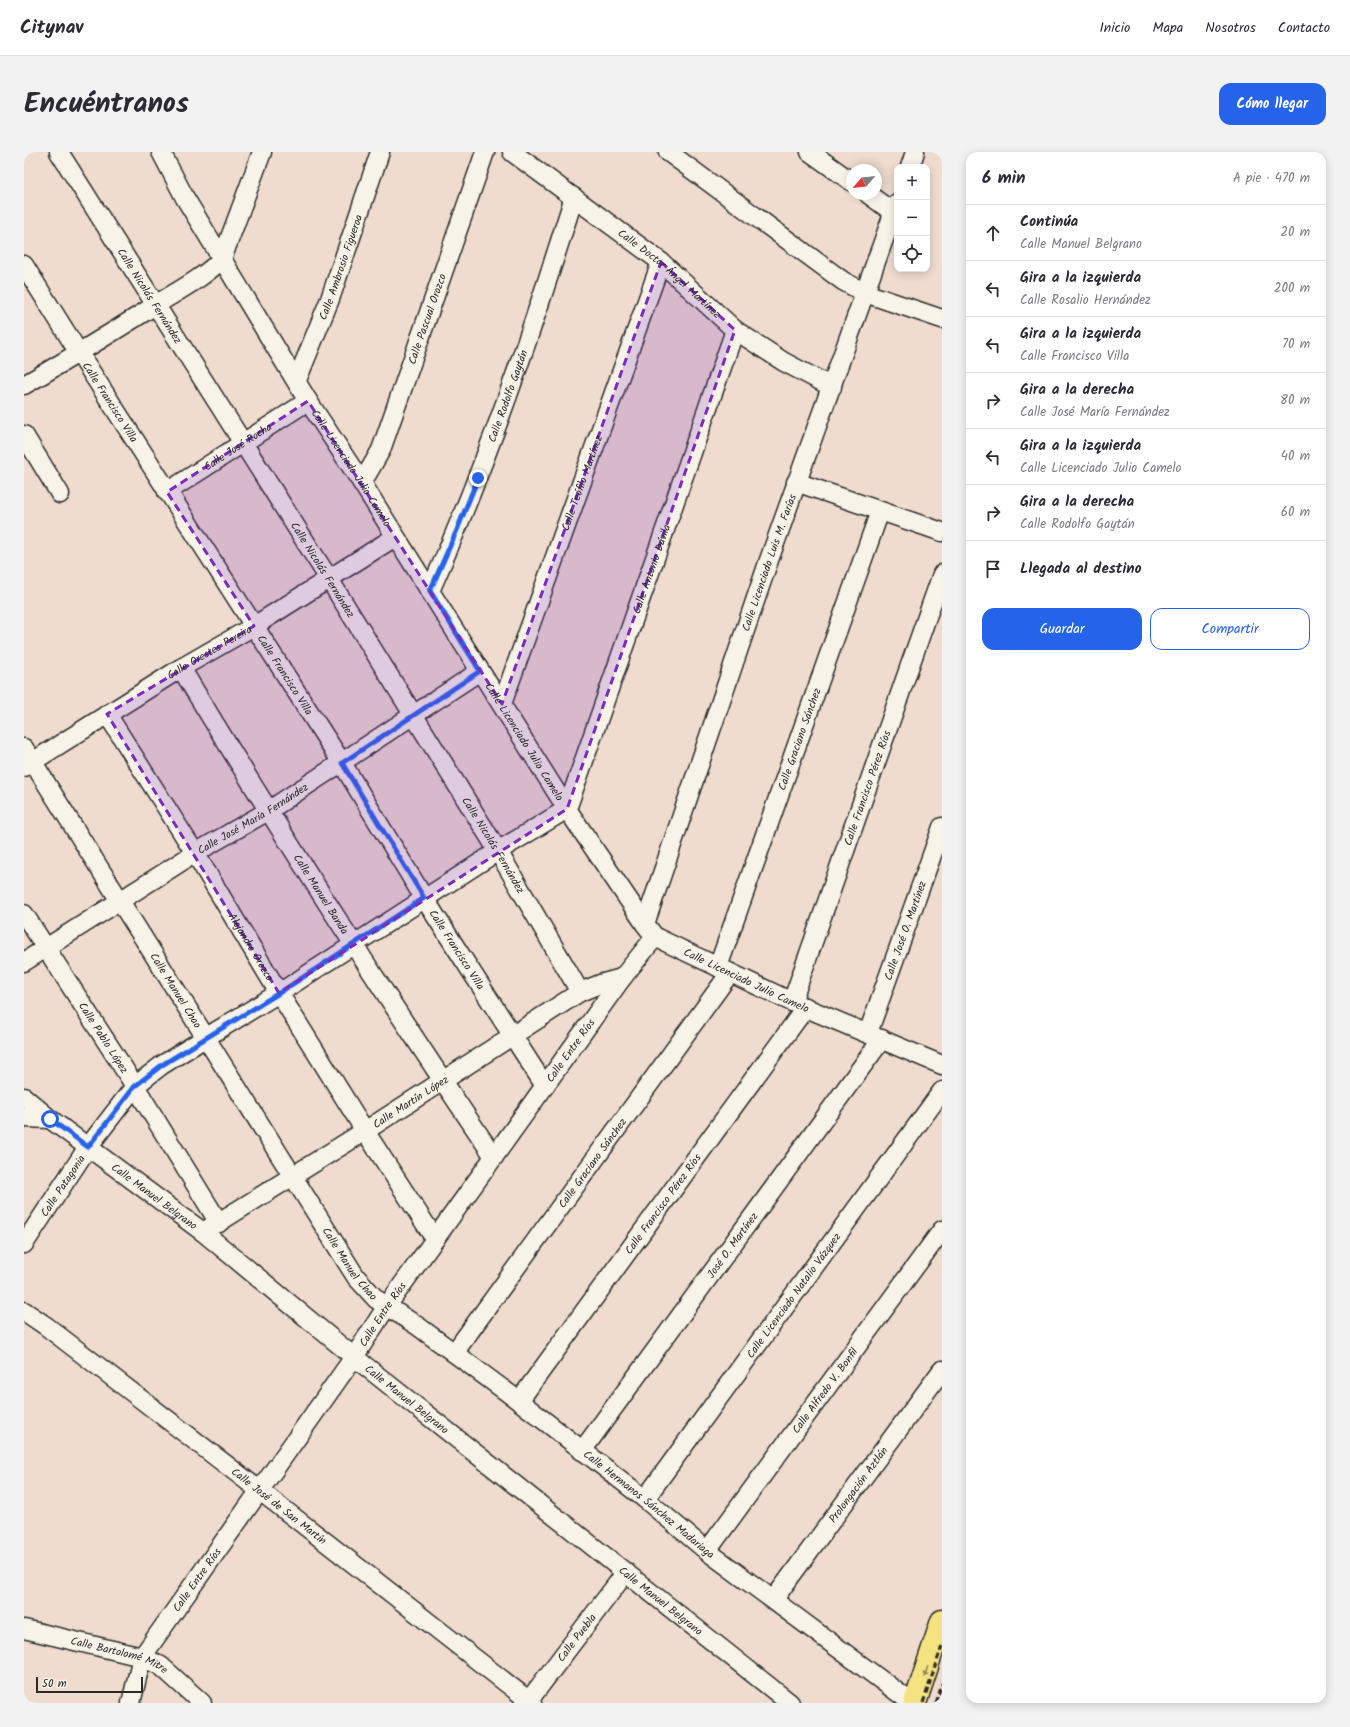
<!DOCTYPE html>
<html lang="es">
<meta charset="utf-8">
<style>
body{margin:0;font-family:Kalam,sans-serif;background:#f2f2f3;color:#2b2b33}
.controls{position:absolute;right:12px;top:12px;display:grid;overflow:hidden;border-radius:8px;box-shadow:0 2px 10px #0003}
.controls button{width:36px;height:36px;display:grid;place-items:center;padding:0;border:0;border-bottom:1px solid #e1e1e2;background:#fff;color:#2b2b33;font:20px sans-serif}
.compass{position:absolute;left:822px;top:12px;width:36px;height:36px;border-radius:50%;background:#fff;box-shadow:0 2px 10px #0003;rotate:242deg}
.scale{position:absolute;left:12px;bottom:10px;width:107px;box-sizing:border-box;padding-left:4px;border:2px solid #2b2b2b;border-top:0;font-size:11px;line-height:14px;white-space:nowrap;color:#2b2b2b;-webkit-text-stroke:3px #f7f3e8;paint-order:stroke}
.stop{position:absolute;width:12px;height:12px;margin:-9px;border:3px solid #2563eb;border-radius:50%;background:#fff}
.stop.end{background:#2563eb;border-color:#fff;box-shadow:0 1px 4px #0008}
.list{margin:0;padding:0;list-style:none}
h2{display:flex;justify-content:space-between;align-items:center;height:52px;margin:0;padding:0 16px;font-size:17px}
h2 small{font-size:13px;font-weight:400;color:#7c7c81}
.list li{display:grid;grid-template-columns:26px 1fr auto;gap:12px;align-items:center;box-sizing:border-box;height:56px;padding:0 16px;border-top:1px solid #e1e1e2}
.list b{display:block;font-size:15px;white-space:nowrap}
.list p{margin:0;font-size:13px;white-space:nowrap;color:#7c7c81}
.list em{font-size:13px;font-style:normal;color:#7c7c81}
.actions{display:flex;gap:8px;padding:12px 16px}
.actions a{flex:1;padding:9px 0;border:1px solid #2563eb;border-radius:12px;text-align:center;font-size:14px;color:#2563eb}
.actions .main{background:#2563eb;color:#fff}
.icon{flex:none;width:22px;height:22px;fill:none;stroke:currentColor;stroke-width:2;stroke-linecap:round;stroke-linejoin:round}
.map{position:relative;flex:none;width:918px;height:1551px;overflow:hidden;border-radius:12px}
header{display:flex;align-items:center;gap:24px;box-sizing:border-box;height:56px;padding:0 20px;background:#fff;border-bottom:1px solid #e1e1e2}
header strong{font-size:19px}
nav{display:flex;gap:22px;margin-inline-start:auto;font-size:14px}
.intro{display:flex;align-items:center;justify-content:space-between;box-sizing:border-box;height:96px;padding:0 24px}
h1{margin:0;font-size:28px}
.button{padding:10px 18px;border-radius:12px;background:#2563eb;color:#fff;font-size:14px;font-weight:700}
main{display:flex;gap:24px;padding:0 24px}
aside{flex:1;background:#fff;border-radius:12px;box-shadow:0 2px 10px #0003}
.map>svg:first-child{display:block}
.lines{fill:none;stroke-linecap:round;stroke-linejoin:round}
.minor-casing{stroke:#2b2b2b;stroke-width:21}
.major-casing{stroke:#2b2b2b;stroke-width:25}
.minor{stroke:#f7f3e8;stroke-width:18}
.major{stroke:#f5e382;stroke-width:22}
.rail{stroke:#2b2b2b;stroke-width:3;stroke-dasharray:6 3;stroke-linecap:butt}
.oneway{fill:#908756}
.route{stroke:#2563eb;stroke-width:5}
.marked{fill:#7b2cbf;fill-opacity:0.2;stroke:#7b2cbf;stroke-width:3;stroke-dasharray:8 5;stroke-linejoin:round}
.labels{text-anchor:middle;stroke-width:3;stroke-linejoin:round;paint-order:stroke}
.street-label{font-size:11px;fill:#2b2b2b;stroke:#f7f3e8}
</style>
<header>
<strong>Citynav</strong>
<nav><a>Inicio</a><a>Mapa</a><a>Nosotros</a><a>Contacto</a></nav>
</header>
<div class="intro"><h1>Encuéntranos</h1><a class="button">Cómo llegar</a></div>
<main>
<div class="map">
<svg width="918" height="1551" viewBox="0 0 918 1551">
<rect width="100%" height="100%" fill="#efdccf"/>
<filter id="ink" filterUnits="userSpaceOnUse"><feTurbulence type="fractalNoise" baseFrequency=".025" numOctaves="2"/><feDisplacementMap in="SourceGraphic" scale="8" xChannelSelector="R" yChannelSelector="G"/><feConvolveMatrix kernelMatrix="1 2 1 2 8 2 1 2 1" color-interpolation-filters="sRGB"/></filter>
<g filter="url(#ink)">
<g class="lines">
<g class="minor-casing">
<g id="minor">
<path id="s1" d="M 35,0 L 305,427 L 474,699 L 556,840"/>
<path id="s2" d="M 137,0 L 161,46 L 284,249 L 338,331 L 543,657 L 621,772 L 631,785 L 768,850 L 918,913"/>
<path id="s3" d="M 488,0 L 637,110 L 711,178 L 760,210 L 808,235"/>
<path d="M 644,0 L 819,129 L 841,141 L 918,167"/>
<path d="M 786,0 L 828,30"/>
<path d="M 886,15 L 891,0"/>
<path d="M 844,42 L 870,61"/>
<path id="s4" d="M 0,113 L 55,201 L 318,611 L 400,746 L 521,934"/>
<path id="s5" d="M 273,228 L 306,147 L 356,0"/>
<path d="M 0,233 C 44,208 87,181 130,154 C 153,139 178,127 198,107 L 238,0"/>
<path d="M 0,283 L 36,342"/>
<path d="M 772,330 L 918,380"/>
<path id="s6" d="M 338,331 L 357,298 L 461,0"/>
<path id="s7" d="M 143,340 L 284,249"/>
<path id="s8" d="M 406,439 C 463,311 508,179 550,45"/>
<path id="s9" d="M 157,516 C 257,682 362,845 470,1005"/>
<path id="s10" d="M 478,552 L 637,110"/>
<path id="s11" d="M 83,562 L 171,701 L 255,841 L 341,979 L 411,1087"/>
<path id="s12" d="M 0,596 L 332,1125 L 352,1147 L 395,1175 L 495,1249 L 621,1347 L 683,1399 L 888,1551"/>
<path id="s13" d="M 0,615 L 157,516 L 230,474 L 371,385"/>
<path id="s14" d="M 0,762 L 111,934 L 195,1071"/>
<path id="s15" d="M 621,772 L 745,408 L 873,51"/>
<path id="s16" d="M 0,810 L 171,701 L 244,659 L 456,519"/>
<path id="s17" d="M 694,815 L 856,359"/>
<path id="s18" d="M 768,850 L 918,422"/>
<path id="s19" d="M 844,881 L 918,675"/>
<path id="s20" d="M 0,945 L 26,967 L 179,1080 L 330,1205 L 766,1551"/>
<path d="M 0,966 L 26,967"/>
<path id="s21" d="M 179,1080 L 341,979 L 556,840 L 576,832 L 598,826"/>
<path id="s22" d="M 0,1092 L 64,995 L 111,934 L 138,913 L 181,886 L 255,841 L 474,699 L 543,657 L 711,178"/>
<path id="s23" d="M 0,1159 L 22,1174 L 235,1338 L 508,1551"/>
<path id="s24" d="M 430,1201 L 706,821"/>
<path id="s25" d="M 495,1249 L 782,855"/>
<path id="s26" d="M 558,1299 L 858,887"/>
<path id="s27" d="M 621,1347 L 918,939"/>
<path id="s28" d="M 683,1399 L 918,1078"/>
<path id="s29" d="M 750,1447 L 918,1218"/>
<path id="s30" d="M 0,1477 L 118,1505 L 137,1514 L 178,1551"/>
<path id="s31" d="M 107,1551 L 118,1505 L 330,1205 L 363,1154 L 598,826 L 631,785"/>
<path id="s32" d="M 503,1551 L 602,1420"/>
</g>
</g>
<g class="major-casing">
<path id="major" d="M 891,1551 L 918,1469"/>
</g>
<use href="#minor" class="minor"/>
<use href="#major" class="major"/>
<g class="rail">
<path d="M 899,1551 L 918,1494"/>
<path d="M 912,1551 L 918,1532"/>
</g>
</g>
<defs><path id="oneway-solid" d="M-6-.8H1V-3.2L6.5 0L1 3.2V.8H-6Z"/></defs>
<use class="oneway" href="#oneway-solid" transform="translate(902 1520) rotate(108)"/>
</g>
<g class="lines" filter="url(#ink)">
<path class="route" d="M 26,967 L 64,995 L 111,934 L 138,913 L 255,841 L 400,746 L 318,611 L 456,519 L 406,439 L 433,378 L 454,326"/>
</g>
<path class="marked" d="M 637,110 L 711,178 L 543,657 L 255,841 L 83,562 L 230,474 L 143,340 L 284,249 L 478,552 Z"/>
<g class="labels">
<g class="street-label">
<text dy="4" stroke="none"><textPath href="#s5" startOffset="121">Calle Ambrosio Figueroa</textPath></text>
<text dy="4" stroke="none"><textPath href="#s3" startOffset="199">Calle Doctor Ángel Martínez</textPath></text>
<text dy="4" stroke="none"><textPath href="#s1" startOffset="170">Calle Nicolás Fernández</textPath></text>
<text dy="4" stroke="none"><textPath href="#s6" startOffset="177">Calle Pascual Orozco</textPath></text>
<text dy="4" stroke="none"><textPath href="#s8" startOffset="210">Calle Rodolfo Gaytán</textPath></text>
<text dy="4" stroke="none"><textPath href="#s4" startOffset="162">Calle Francisco Villa</textPath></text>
<text dy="4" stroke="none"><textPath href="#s7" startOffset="84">Calle José Rocha</textPath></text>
<text dy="4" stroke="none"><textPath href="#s2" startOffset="369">Calle Licenciado Julio Camelo</textPath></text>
<text dy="4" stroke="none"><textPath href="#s10" startOffset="235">Calle Teófilo Martínez</textPath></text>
<text dy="4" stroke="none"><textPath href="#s15" startOffset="382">Calle Licenciado Luis M. Farías</textPath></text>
<text dy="4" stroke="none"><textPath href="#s22" startOffset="961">Calle Antonio Dávila</textPath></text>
<text dy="4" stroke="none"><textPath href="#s1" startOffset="494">Calle Nicolás Fernández</textPath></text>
<text dy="4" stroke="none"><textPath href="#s13" startOffset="218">Calle Orestes Pereira</textPath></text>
<text dy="4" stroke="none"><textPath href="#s4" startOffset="486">Calle Francisco Villa</textPath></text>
<text dy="4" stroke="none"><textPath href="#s17" startOffset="242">Calle Graciano Sánchez</textPath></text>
<text dy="4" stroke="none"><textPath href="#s2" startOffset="693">Calle Licenciado Julio Camelo</textPath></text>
<text dy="4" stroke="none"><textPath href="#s18" startOffset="227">Calle Francisco Pérez Ríos</textPath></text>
<text dy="4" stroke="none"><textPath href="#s16" startOffset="270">Calle José María Fernández</textPath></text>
<text dy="4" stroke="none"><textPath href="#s1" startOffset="818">Calle Nicolás Fernández</textPath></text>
<text dy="4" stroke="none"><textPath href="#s9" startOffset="266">Calle Manuel Banda</textPath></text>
<text dy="4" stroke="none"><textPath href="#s19" startOffset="109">Calle José O. Martínez</textPath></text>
<text dy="4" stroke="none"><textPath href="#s11" startOffset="274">Alejandro Orozco</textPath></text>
<text dy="4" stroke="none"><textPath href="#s4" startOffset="810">Calle Francisco Villa</textPath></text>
<text dy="4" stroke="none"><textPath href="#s2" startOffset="1029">Calle Licenciado Julio Camelo</textPath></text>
<text dy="4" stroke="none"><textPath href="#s12" startOffset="286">Calle Manuel Chao</textPath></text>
<text dy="4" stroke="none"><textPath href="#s14" startOffset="147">Calle Pablo López</textPath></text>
<text dy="4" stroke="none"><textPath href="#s31" startOffset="790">Calle Entre Ríos</textPath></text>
<text dy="4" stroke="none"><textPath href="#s21" startOffset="245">Calle Martín López</textPath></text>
<text dy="4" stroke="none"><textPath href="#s24" startOffset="235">Calle Graciano Sánchez</textPath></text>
<text dy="4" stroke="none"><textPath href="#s22" startOffset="70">Calle Patagonia</textPath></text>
<text dy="4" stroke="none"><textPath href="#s20" startOffset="164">Calle Manuel Belgrano</textPath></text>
<text dy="4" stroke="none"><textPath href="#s25" startOffset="244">Calle Francisco Pérez Ríos</textPath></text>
<text dy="4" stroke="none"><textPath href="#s26" startOffset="255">José O. Martínez</textPath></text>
<text dy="4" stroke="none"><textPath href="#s12" startOffset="610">Calle Manuel Chao</textPath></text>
<text dy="4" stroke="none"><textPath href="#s27" startOffset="252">Calle Licenciado Natalio Vázquez</textPath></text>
<text dy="4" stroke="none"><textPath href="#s31" startOffset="466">Calle Entre Ríos</textPath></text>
<text dy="4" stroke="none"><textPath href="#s28" startOffset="199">Calle Alfredo V. Bonfil</textPath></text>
<text dy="4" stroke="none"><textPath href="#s20" startOffset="488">Calle Manuel Belgrano</textPath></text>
<text dy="4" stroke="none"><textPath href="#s29" startOffset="142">Prolongación Aztlán</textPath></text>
<text dy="4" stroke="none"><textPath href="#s12" startOffset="996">Calle Hermanos Sánchez Madariaga</textPath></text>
<text dy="4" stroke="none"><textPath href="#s23" startOffset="321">Calle José de San Martín</textPath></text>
<text dy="4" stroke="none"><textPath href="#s31" startOffset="142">Calle Entre Ríos</textPath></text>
<text dy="4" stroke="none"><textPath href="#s20" startOffset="812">Calle Manuel Belgrano</textPath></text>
<text dy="4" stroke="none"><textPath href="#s32" startOffset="82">Calle Puebla</textPath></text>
<text dy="4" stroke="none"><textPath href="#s30" startOffset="99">Calle Bartolomé Mitre</textPath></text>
</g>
</g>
</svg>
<div class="controls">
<button>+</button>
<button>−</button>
<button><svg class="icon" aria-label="locate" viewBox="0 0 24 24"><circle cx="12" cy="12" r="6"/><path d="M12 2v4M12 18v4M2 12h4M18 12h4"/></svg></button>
</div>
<svg class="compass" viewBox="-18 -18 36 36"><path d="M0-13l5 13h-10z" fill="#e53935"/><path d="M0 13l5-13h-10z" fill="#7c7c81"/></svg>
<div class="scale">50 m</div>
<div class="stop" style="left:26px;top:967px"></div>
<div class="stop end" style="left:454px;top:326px"></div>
</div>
<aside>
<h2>6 min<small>A pie · 470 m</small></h2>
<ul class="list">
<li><svg class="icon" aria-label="ahead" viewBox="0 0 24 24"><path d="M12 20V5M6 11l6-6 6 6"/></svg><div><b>Continúa</b><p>Calle Manuel Belgrano</p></div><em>20 m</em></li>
<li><svg class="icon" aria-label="left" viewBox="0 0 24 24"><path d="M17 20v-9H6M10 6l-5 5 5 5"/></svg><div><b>Gira a la izquierda</b><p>Calle Rosalio Hernández</p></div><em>200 m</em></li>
<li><svg class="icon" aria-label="left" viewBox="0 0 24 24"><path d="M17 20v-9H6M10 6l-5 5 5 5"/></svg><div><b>Gira a la izquierda</b><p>Calle Francisco Villa</p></div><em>70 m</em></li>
<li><svg class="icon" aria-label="right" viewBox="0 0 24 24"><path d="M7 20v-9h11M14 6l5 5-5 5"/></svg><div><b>Gira a la derecha</b><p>Calle José María Fernández</p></div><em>80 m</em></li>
<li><svg class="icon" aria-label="left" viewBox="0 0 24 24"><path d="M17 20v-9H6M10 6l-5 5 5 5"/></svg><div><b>Gira a la izquierda</b><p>Calle Licenciado Julio Camelo</p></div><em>40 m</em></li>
<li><svg class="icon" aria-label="right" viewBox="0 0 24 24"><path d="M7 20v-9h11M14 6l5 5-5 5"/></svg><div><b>Gira a la derecha</b><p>Calle Rodolfo Gaytán</p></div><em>60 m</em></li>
<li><svg class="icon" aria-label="arrive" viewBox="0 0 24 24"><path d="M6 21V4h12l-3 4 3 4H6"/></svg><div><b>Llegada al destino</b></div></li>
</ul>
<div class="actions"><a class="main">Guardar</a><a>Compartir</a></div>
</aside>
</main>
